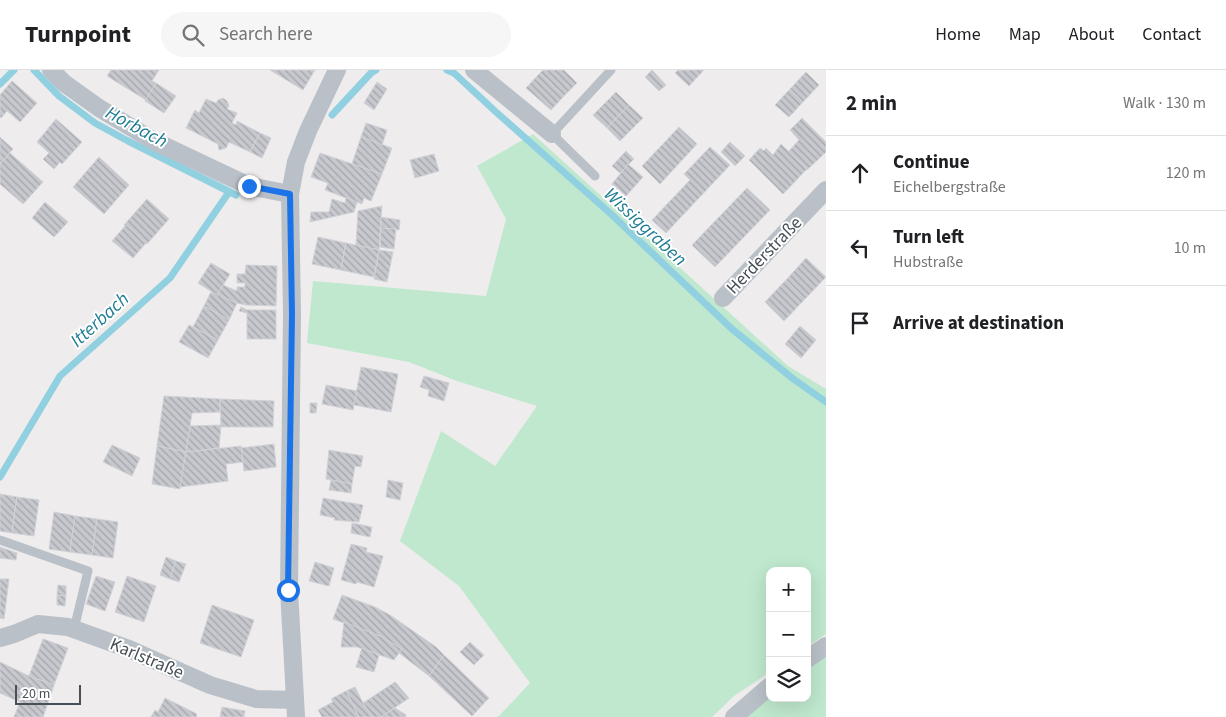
<!DOCTYPE html>
<meta charset="utf-8">
<style>
body{margin:0;font-family:"Source Sans 3",sans-serif;background:#f6f6f6;color:#202124}
.controls{position:absolute;right:15px;bottom:15px;display:grid;overflow:hidden;border-radius:10px;box-shadow:0 5px 20px #0002}
.controls button{width:45px;height:45px;display:grid;place-items:center;padding:0;border:0;border-bottom:1px solid #e0e0e0;background:#fff;color:#202124;font:25px sans-serif}
.scale{position:absolute;left:15px;bottom:12px;width:66px;box-sizing:border-box;padding-left:5px;border:2px solid #474f57;border-top:0;font-size:14px;line-height:18px;white-space:nowrap;color:#474f57;-webkit-text-stroke:4px #fff;paint-order:stroke}
.stop{position:absolute;width:15px;height:15px;margin:-11px;border:4px solid #1a73e8;border-radius:50%;background:#fff}
.stop.end{background:#1a73e8;border-color:#fff;box-shadow:0 1px 5px #0008}
.list{margin:0;padding:0;list-style:none}
h2{display:flex;justify-content:space-between;align-items:center;height:65px;margin:0;padding:0 20px;font-size:21px}
h2 small{font-size:16px;font-weight:400;color:#757577}
.list li{display:grid;grid-template-columns:32px 1fr auto;gap:15px;align-items:center;box-sizing:border-box;height:75px;padding:0 20px;border-top:1px solid #e0e0e0}
.list b{display:block;font-size:19px;white-space:nowrap}
.list p{margin:0;font-size:16px;white-space:nowrap;color:#757577}
.list em{font-size:16px;font-style:normal;color:#757577}
.icon{flex:none;width:28px;height:28px;fill:none;stroke:currentColor;stroke-width:2;stroke-linecap:round;stroke-linejoin:round}
.map{position:relative;flex:none;width:826px;height:647px;overflow:hidden}
header{display:flex;align-items:center;gap:30px;box-sizing:border-box;height:70px;padding:0 25px;background:#fff;border-bottom:1px solid #e0e0e0}
header strong{font-size:24px}
nav{display:flex;gap:28px;margin-inline-start:auto;font-size:18px}
.search{width:350px;height:45px;background:#f6f6f6;display:flex;align-items:center;gap:12px;box-sizing:border-box;padding:0 18px;border-radius:28px;color:#757577;font-size:19px}
main{display:flex}
aside{flex:1;background:#fff}
.map>svg:first-child{display:block}
.grass{fill:#bfe8ce}
.lines{fill:none;stroke-linecap:round;stroke-linejoin:round}
.stream{stroke:#91d0e0;stroke-width:7}
.building{fill:url(#building-back-hatch);stroke:#d1d2d7}
.service{stroke:#b9c0c7;stroke-width:9}
.minor{stroke:#b9c0c7;stroke-width:18}
.route{stroke:#1a73e8;stroke-width:6}
.labels{text-anchor:middle;stroke-width:4;stroke-linejoin:round;paint-order:stroke}
.street-label{font-size:18px;fill:#474f57;stroke:#fff}
.water-label{font-size:19px;font-style:italic;fill:#1d7c93;stroke:#fff}
</style>
<header>
<strong>Turnpoint</strong>
<div class="search"><svg class="icon" aria-label="search" viewBox="0 0 24 24"><circle cx="10" cy="10" r="6"/><path d="M15 15l6 6"/></svg>Search here</div>
<nav><a>Home</a><a>Map</a><a>About</a><a>Contact</a></nav>
</header>
<main>
<div class="map">
<svg width="826" height="647" viewBox="0 0 826 647">
<defs>
<pattern id="building-back-hatch" width="6" height="6" patternUnits="userSpaceOnUse" patternTransform="scale(1.25)"><rect width="6" height="6" fill="#c7c8ce"/><path d="M-1 5l2 2M0 0l6 6M5-1l2 2" fill="none" stroke="#a3a5aa"/></pattern>
</defs>
<rect width="100%" height="100%" fill="#eeecec"/>
<g class="grass">
<path d="M 533,64 L 788,296 L 826,319 L 826,564 L 807,577 L 807,501 L 770,501 L 770,602 L 734,626 L 712,647 L 498,647 L 530,613 L 459,516 L 400,471 L 441,361 L 495,396 L 537,336 L 457,311 L 409,292 L 307,273 L 313,211 L 486,226 L 506,149 L 477,96 Z"/>
<path d="M 826,585 L 826,647 L 743,647 L 770,624 L 770,628 L 807,628 L 807,598 Z"/>
</g>
<g class="lines">
<g class="stream">
<path d="M 34,0 L 59,26 L 95,53 L 128,71 L 236,125"/>
<path d="M 447,0 L 454,3 L 496,42 L 611,144 L 732,259 L 792,308 L 826,332"/>
<path d="M 0,14 L 14,0"/>
<path d="M 332,45 L 371,3 L 376,0"/>
<path d="M 0,407 L 60,306 L 170,208 L 229,122"/>
</g>
</g>
<g class="building">
<path d="M 111,0 L 159,0 L 152,11 L 156,13 L 146,30 L 107,6 Z"/>
<path d="M 270,0 L 315,0 L 303,20 Z"/>
<path d="M 543,0 L 564,0 L 577,13 L 564,26 L 540,3 Z"/>
<path d="M 652,0 L 666,15 L 659,21 L 645,7 Z"/>
<path d="M 678,0 L 704,0 L 689,16 L 675,3 Z"/>
<path d="M 806,2 L 819,15 L 803,32 L 790,19 Z"/>
<path d="M 540,3 L 564,26 L 551,40 L 526,18 Z"/>
<path d="M 12,11 L 37,33 L 20,52 L 7,41 L 1,48 L 0,47 L 0,25 Z"/>
<path d="M 377,12 L 387,19 L 374,40 L 364,33 Z"/>
<path d="M 156,13 L 176,26 L 164,43 L 145,31 Z"/>
<path d="M 790,19 L 803,32 L 789,47 L 775,35 Z"/>
<path d="M 616,22 L 629,35 L 607,58 L 593,45 Z"/>
<path d="M 223,28 L 227,31 L 229,36 L 227,39 L 237,43 L 232,53 L 236,55 L 237,51 L 260,63 L 250,82 L 229,72 L 226,78 L 219,80 L 218,74 L 186,58 L 195,40 L 199,43 L 206,29 L 216,33 L 218,30 Z"/>
<path d="M 629,35 L 643,48 L 620,71 L 607,58 Z"/>
<path d="M 802,48 L 826,72 L 826,82 L 807,100 L 788,82 L 799,70 L 790,60 Z"/>
<path d="M 56,49 L 82,72 L 62,94 L 60,92 L 54,99 L 43,89 L 49,83 L 37,72 Z"/>
<path d="M 366,53 L 387,60 L 382,75 L 361,67 Z"/>
<path d="M 679,57 L 697,74 L 660,114 L 642,96 Z"/>
<path d="M 260,63 L 271,68 L 262,88 L 250,82 Z"/>
<path d="M 0,67 L 13,79 L 0,94 Z"/>
<path d="M 361,67 L 392,78 L 382,104 L 352,94 Z"/>
<path d="M 730,72 L 745,86 L 735,96 L 721,82 Z"/>
<path d="M 781,74 L 807,99 L 783,124 L 749,90 L 760,78 L 764,81 L 766,78 L 773,85 Z"/>
<path d="M 710,77 L 730,95 L 666,163 L 652,150 L 690,110 L 684,104 Z"/>
<path d="M 626,81 L 634,89 L 620,103 L 612,96 Z"/>
<path d="M 10,83 L 43,112 L 23,134 L 0,114 L 0,94 Z"/>
<path d="M 320,83 L 382,104 L 371,131 L 364,128 L 362,134 L 325,120 L 328,113 L 311,107 Z"/>
<path d="M 434,84 L 439,101 L 415,108 L 410,90 Z"/>
<path d="M 99,87 L 129,115 L 104,144 L 73,117 Z"/>
<path d="M 628,94 L 643,107 L 626,126 L 612,114 Z"/>
<path d="M 747,118 L 770,140 L 715,197 L 692,175 Z"/>
<path d="M 346,128 L 357,132 L 354,142 L 310,152 L 311,142 L 329,142 L 332,129 L 345,133 Z"/>
<path d="M 147,129 L 169,149 L 147,174 L 124,155 Z"/>
<path d="M 45,132 L 68,152 L 54,167 L 32,148 Z"/>
<path d="M 382,136 L 379,180 L 356,175 L 358,141 Z"/>
<path d="M 381,147 L 400,150 L 399,160 L 381,158 Z"/>
<path d="M 126,155 L 146,173 L 133,188 L 112,171 Z"/>
<path d="M 381,158 L 396,159 L 394,179 L 380,177 Z"/>
<path d="M 318,167 L 346,173 L 341,200 L 312,194 Z"/>
<path d="M 346,173 L 379,180 L 374,207 L 341,200 Z"/>
<path d="M 379,180 L 393,182 L 387,212 L 374,209 Z"/>
<path d="M 806,188 L 826,207 L 805,229 L 786,210 Z"/>
<path d="M 211,193 L 230,204 L 217,225 L 198,213 Z"/>
<path d="M 246,195 L 277,196 L 276,236 L 246,235 L 237,233 L 217,225 L 223,215 L 237,221 L 237,217 L 245,217 L 245,213 L 237,213 L 237,204 L 245,204 Z"/>
<path d="M 786,210 L 805,229 L 784,251 L 765,232 Z"/>
<path d="M 211,222 L 237,233 L 229,250 L 204,236 Z"/>
<path d="M 204,236 L 229,250 L 218,270 L 193,257 Z"/>
<path d="M 241,237 L 247,240 L 276,240 L 276,269 L 247,269 L 247,243 L 239,241 Z"/>
<path d="M 189,255 L 218,270 L 208,288 L 179,272 Z"/>
<path d="M 800,256 L 816,270 L 801,288 L 785,274 Z"/>
<path d="M 361,297 L 398,304 L 391,342 L 354,335 Z"/>
<path d="M 424,306 L 449,313 L 444,331 L 428,326 L 429,320 L 420,317 Z"/>
<path d="M 326,315 L 357,321 L 353,340 L 322,334 Z"/>
<path d="M 164,326 L 220,329 L 220,342 L 192,343 L 186,382 L 157,376 Z"/>
<path d="M 220,329 L 274,331 L 273,357 L 221,357 Z"/>
<path d="M 310,333 L 317,333 L 316,343 L 310,343 Z"/>
<path d="M 221,355 L 219,378 L 186,382 L 190,356 Z"/>
<path d="M 274,374 L 276,397 L 244,401 L 241,378 Z"/>
<path d="M 112,375 L 140,388 L 132,406 L 103,392 Z"/>
<path d="M 157,376 L 186,382 L 180,419 L 152,414 Z"/>
<path d="M 241,376 L 243,392 L 226,394 L 228,411 L 180,417 L 186,382 Z"/>
<path d="M 329,380 L 363,386 L 361,397 L 355,396 L 352,414 L 326,409 Z"/>
<path d="M 331,410 L 352,414 L 351,423 L 329,420 Z"/>
<path d="M 388,410 L 403,413 L 400,430 L 386,427 Z"/>
<path d="M 0,424 L 17,427 L 12,463 L 0,461 Z"/>
<path d="M 17,427 L 39,430 L 34,466 L 12,463 Z"/>
<path d="M 323,428 L 363,435 L 359,452 L 334,450 L 335,448 L 320,445 Z"/>
<path d="M 54,442 L 75,446 L 70,482 L 49,479 Z"/>
<path d="M 75,446 L 97,449 L 92,485 L 70,482 Z"/>
<path d="M 97,449 L 118,452 L 113,488 L 92,485 Z"/>
<path d="M 352,453 L 372,457 L 370,467 L 351,463 Z"/>
<path d="M 351,474 L 367,478 L 366,482 L 383,486 L 374,517 L 357,512 L 356,514 L 341,510 Z"/>
<path d="M 0,477 L 17,483 L 16,490 L 0,488 Z"/>
<path d="M 166,487 L 176,491 L 170,509 L 160,505 Z"/>
<path d="M 176,491 L 186,494 L 179,512 L 170,509 Z"/>
<path d="M 315,492 L 334,498 L 329,516 L 309,511 Z"/>
<path d="M 96,506 L 115,512 L 105,541 L 86,534 Z"/>
<path d="M 127,506 L 156,516 L 144,552 L 115,542 Z"/>
<path d="M 0,509 L 9,509 L 4,549 L 0,548 Z"/>
<path d="M 58,515 L 66,516 L 66,526 L 57,525 Z"/>
<path d="M 57,525 L 66,526 L 65,536 L 57,535 Z"/>
<path d="M 342,525 L 375,537 L 390,545 L 436,577 L 444,585 L 429,606 L 399,583 L 402,579 L 380,566 L 333,549 Z"/>
<path d="M 212,535 L 254,550 L 241,587 L 200,573 Z"/>
<path d="M 344,552 L 380,566 L 402,579 L 394,590 L 357,577 L 341,577 Z"/>
<path d="M 43,569 L 68,578 L 54,615 L 29,606 Z"/>
<path d="M 470,572 L 484,585 L 474,595 L 460,582 Z"/>
<path d="M 362,578 L 379,585 L 374,602 L 356,597 Z"/>
<path d="M 444,585 L 489,628 L 472,646 L 429,606 Z"/>
<path d="M 0,592 L 29,606 L 54,615 L 43,647 L 14,647 L 20,632 L 0,623 Z"/>
<path d="M 395,612 L 409,628 L 381,647 L 372,647 L 363,633 Z"/>
<path d="M 355,617 L 363,633 L 372,647 L 359,647 L 346,621 Z"/>
<path d="M 346,621 L 359,647 L 322,647 L 318,640 L 333,632 L 331,629 Z"/>
<path d="M 165,628 L 197,644 L 196,647 L 151,647 L 155,640 L 158,642 Z"/>
<path d="M 222,637 L 245,641 L 244,647 L 220,647 Z"/>
<path d="M 395,638 L 406,645 L 405,647 L 381,647 Z"/>
</g>
<g class="lines">
<g class="service">
<path d="M 595,106 L 552,64 L 611,0"/>
<path d="M 0,470 L 88,501 L 74,559"/>
</g>
<g class="minor">
<path d="M 51,0 L 64,13 L 99,38 L 154,71 L 249,116 L 290,124"/>
<path d="M 474,0 L 552,64"/>
<path d="M 723,228 L 826,120"/>
<path d="M 0,568 L 14,564 L 38,554 L 68,557 L 129,579 L 210,615 L 256,629 L 295,630"/>
<path d="M 807,589 L 826,576"/>
<path d="M 296,647 L 289,520 L 292,244 L 290,124 L 296,92 L 308,61 L 337,0"/>
<path d="M 734,647 L 770,616"/>
</g>
</g>
<g class="lines">
<path class="route" d="M 249,116 L 290,124 L 292,244 L 288,520"/>
</g>
<g class="labels">
<g class="street-label">
<text transform="translate(764 185) rotate(-46)" y="6">Herderstraße</text>
<text transform="translate(147 588) rotate(23)" y="6">Karlstraße</text>
</g>
<g class="water-label">
<text transform="translate(137 56) rotate(28)" y="7">Horbach</text>
<text transform="translate(646 156) rotate(43)" y="7">Wissiggraben</text>
<text transform="translate(99 249) rotate(-42)" y="7">Itterbach</text>
</g>
</g>
</svg>
<div class="controls">
<button>+</button>
<button>−</button>
<button><svg class="icon" aria-label="layers" viewBox="0 0 24 24"><path d="M12 4l9 5-9 5-9-5zM3 14l9 5 9-5"/></svg></button>
</div>
<div class="scale">20 m</div>
<div class="stop" style="left:288px;top:520px"></div>
<div class="stop end" style="left:249px;top:116px"></div>
</div>
<aside>
<h2>2 min<small>Walk · 130 m</small></h2>
<ul class="list">
<li><svg class="icon" aria-label="ahead" viewBox="0 0 24 24"><path d="M12 20V5M6 11l6-6 6 6"/></svg><div><b>Continue</b><p>Eichelbergstraße</p></div><em>120 m</em></li>
<li><svg class="icon" aria-label="left" viewBox="0 0 24 24"><path d="M17 20v-9H6M10 6l-5 5 5 5"/></svg><div><b>Turn left</b><p>Hubstraße</p></div><em>10 m</em></li>
<li><svg class="icon" aria-label="arrive" viewBox="0 0 24 24"><path d="M6 21V4h12l-3 4 3 4H6"/></svg><div><b>Arrive at destination</b></div></li>
</ul>
</aside>
</main>
